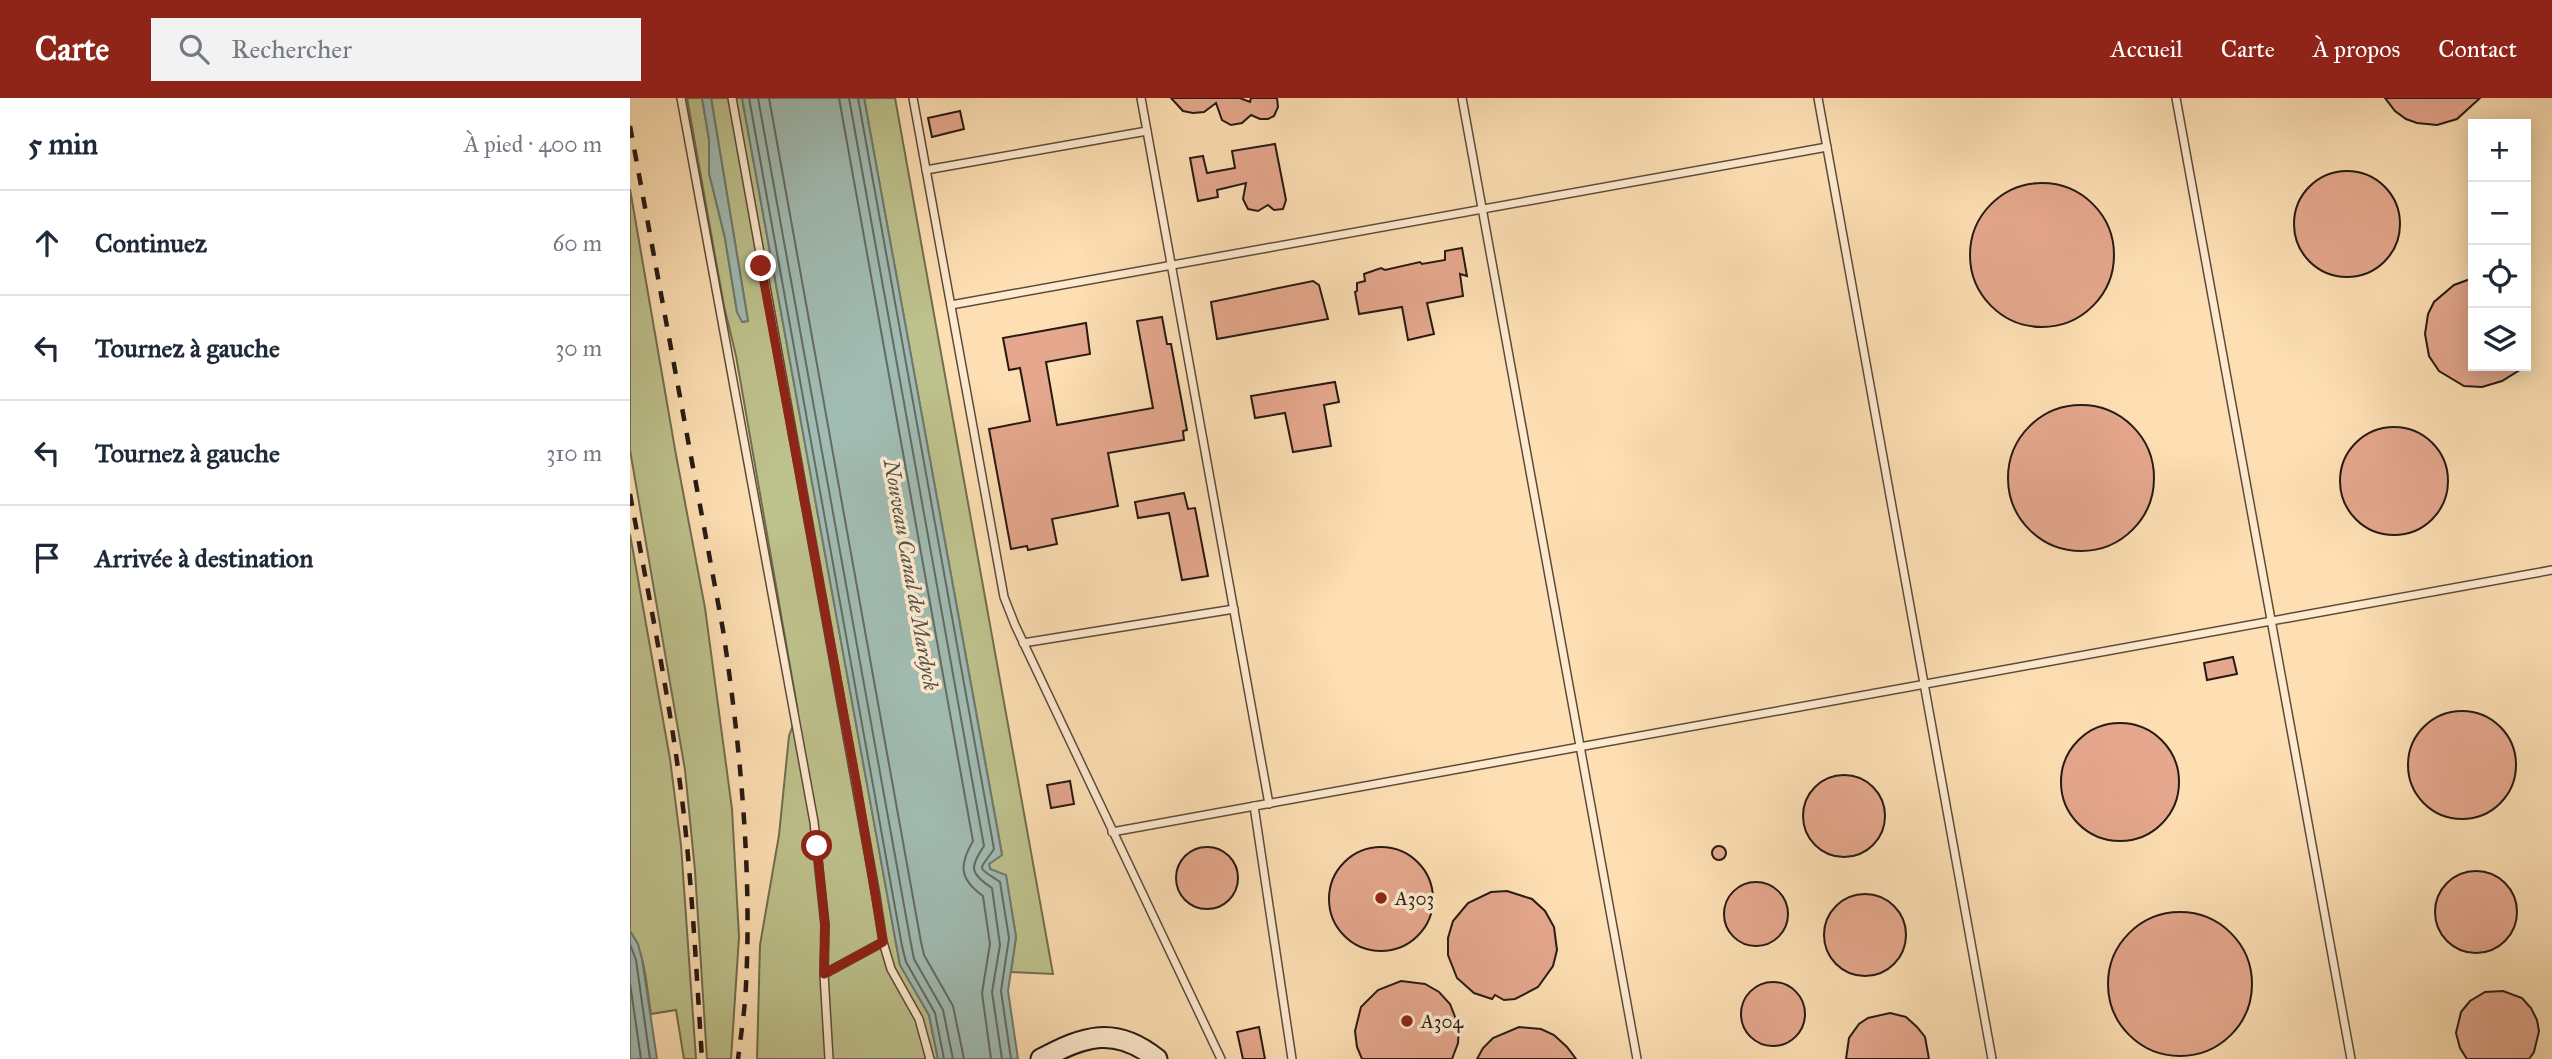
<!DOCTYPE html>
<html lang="fr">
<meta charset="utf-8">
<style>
body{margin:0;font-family:"IM FELL Great Primer",serif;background:#f2f2f3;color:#1f2937}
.controls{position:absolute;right:21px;top:21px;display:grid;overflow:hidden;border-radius:0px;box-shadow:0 4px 18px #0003}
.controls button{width:63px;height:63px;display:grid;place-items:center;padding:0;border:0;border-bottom:2px solid #e0e1e3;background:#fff;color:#1f2937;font:35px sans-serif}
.stop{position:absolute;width:21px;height:21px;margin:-16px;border:5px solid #8f2418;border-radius:50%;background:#fff}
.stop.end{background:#8f2418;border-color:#fff;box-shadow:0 2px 7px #0008}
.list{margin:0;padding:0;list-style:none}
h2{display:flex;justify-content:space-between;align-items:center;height:91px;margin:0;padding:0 28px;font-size:30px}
h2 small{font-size:23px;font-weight:400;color:#747a83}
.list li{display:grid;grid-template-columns:46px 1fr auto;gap:21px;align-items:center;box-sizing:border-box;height:105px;padding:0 28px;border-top:2px solid #e0e1e3}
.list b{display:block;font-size:26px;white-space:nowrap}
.list em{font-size:23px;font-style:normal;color:#747a83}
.icon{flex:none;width:38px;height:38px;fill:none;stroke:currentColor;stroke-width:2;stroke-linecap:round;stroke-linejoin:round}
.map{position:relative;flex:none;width:1922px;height:961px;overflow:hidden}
header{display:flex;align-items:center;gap:42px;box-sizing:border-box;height:98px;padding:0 35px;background:#8f2418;color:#fff}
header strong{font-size:33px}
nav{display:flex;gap:38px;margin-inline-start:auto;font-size:24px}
.search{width:490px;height:63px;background:#f2f2f3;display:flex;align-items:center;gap:18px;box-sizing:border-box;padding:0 24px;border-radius:0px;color:#747a83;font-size:26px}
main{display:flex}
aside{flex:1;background:#fff}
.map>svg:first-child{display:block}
.green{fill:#bec28d;stroke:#726e50;stroke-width:2}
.water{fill:#a1bcb3;stroke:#707b73;stroke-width:2}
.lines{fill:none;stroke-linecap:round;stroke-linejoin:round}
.shore{stroke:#646b64;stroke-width:2}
.building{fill:#e5a78d;stroke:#261a14;stroke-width:2}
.service-casing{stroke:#5c4b3c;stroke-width:10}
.secondary-casing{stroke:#261a14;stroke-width:23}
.service{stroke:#feeace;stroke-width:7}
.secondary{stroke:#feeace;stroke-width:19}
.rail{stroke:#261a14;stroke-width:4.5;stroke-dasharray:12 12;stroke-linecap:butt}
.route{stroke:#8f2418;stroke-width:9}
.poi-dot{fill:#8f2418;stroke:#feeace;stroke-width:2.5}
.labels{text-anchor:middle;stroke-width:7;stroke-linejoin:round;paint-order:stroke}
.poi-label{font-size:19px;fill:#261a14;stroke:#feeace;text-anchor:start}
.water-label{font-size:21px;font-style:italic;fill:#51534c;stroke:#feeace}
</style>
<header>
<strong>Carte</strong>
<div class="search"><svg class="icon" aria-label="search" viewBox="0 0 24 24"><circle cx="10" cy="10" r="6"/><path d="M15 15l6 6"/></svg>Rechercher</div>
<nav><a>Accueil</a><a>Carte</a><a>À propos</a><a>Contact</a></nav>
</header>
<main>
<aside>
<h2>5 min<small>À pied · 400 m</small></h2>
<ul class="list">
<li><svg class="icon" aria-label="ahead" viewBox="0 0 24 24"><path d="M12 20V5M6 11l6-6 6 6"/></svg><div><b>Continuez</b></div><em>60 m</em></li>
<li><svg class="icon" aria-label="left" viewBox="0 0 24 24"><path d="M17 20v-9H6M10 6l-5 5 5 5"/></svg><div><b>Tournez à gauche</b></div><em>30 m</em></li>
<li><svg class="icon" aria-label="left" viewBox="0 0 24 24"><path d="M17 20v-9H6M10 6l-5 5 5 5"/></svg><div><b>Tournez à gauche</b></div><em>310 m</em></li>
<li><svg class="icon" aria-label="arrive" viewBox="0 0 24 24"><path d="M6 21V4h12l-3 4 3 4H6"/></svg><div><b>Arrivée à destination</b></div></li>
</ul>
</aside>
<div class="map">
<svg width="1922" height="961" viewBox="0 0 1922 961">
<rect width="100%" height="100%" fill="#fddfb3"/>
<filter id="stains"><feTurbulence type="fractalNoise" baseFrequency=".00286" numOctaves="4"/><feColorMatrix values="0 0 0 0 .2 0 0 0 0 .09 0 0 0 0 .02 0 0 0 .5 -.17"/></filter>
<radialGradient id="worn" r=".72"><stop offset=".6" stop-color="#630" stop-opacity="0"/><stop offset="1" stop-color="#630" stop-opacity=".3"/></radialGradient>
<g class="green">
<path d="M 57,0 L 72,0 L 79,41 L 79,75 L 95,140 L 107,214 L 113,224 L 118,223 L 81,0 L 112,0 L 270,867 L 299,917 L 308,961 L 127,961 L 130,847 L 149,737 L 159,638 L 168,614 L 106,258 L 94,208 Z"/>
<path d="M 234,0 L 265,0 L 423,876 L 381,874 L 386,839 L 376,778 L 360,771 L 359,766 L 372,756 Z"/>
<path d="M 0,91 L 46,357 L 75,510 L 102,711 L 109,839 L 101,961 L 77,961 L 65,773 L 55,672 L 0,352 Z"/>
<path d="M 0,436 L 40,661 L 51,747 L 66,961 L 54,961 L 46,912 L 21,916 C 16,887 16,858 0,833 Z"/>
</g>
<g class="water">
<path d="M 72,0 L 81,0 L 118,223 L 112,224 L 107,214 L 95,140 L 79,75 L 79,41 Z"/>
<path d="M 112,0 L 234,0 L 372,757 L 359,766 L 360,771 L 376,777 L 386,839 L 378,893 L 388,961 L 308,961 L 299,917 L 270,867 Z"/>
<path d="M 0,833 L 8,846 L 12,861 L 27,961 L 0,961 Z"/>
</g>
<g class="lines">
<g class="shore">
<path d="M 119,0 L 272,848 L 276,864 L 305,915 L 314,961"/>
<path d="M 128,0 L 281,846 L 284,861 L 313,912 L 323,961"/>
<path d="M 139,0 L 291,844 L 294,857 L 323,908 L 334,961"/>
<path d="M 209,0 L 343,743 C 329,767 329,781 353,798 L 360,846 L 352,895 L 361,961"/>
<path d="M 219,0 L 354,748 C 340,769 339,775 362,790 L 370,847 L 362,894 L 372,961"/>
<path d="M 228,0 L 364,751 C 349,774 345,767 370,784 L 379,840 L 371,893 L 381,961"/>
<path d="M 0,846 L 6,862 L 20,961"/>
<path d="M 0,885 L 11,961"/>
</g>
</g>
<g class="building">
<path d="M 541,0 L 610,0 L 620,4 L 621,0 L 647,0 L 648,9 L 644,18 L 638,21 L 630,21 L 621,17 L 612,25 L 601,27 L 592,22 L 586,5 L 574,14 L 563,15 L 553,13 Z"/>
<path d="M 1755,0 L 1850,0 L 1827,21 L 1807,27 L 1787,25 L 1776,21 L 1765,13 Z"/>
<path d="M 330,13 L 334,31 L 302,39 L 298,20 Z"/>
<path d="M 645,46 L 656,102 L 653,111 L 644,112 L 638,107 L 628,113 L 618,111 L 613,101 L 616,85 L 587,92 L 588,99 L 568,103 L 560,60 L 573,58 L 577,75 L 605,70 L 602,53 Z"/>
<circle cx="1717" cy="126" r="53"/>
<circle cx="1412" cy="157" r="72"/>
<path d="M 832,150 L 837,178 L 830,176 L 833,198 L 797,205 L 804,236 L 778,242 L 772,209 L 729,216 L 725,194 L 727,193 L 727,185 L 735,183 L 734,176 L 751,170 L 755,172 L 790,164 L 792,166 L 815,162 L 815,153 Z"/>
<path d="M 1843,180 L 1843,268 L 1896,268 L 1872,283 L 1852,289 L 1834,288 L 1809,273 L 1799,258 L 1795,236 L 1798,216 L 1804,204 L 1824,187 Z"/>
<path d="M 683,183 L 689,187 L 698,221 L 587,241 L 581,204 Z"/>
<path d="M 532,219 L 537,246 L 541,246 L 557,332 L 553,333 L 554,342 L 478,355 L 488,408 L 422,421 L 427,446 L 398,452 L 397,448 L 381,451 L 359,331 L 400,323 L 390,270 L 379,272 L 373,240 L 456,225 L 460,256 L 416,264 L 427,327 L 523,310 L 507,223 Z"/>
<path d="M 705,284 L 709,304 L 694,307 L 701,348 L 663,354 L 655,315 L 625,320 L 621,298 Z"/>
<circle cx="1451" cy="380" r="73"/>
<circle cx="1764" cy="383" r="54"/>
<path d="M 554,395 L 558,411 L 565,410 L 578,478 L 552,482 L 539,415 L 508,420 L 505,404 Z"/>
<path d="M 1603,559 L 1607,576 L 1577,582 L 1574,565 Z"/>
<circle cx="1832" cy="667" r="54"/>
<circle cx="1490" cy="684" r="59"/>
<circle cx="1214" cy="718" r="41"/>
<path d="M 440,683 L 444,706 L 421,710 L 417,687 Z"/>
<circle cx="1089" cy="755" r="7"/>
<circle cx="577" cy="780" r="31"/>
<circle cx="751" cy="801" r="52"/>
<circle cx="1846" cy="814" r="41"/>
<circle cx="1126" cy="816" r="32"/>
<path d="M 877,793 L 902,801 L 915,813 L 924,829 L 927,852 L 923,868 L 908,889 L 885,901 L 874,902 L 865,897 L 862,901 L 844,895 L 827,880 L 818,857 L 818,840 L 823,823 L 838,805 L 861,794 Z"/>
<circle cx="1235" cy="837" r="41"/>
<circle cx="1550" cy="886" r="72"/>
<path d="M 771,883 L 795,886 L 809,894 L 820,906 L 829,929 L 828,945 L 822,961 L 732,961 L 727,949 L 725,933 L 731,909 L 748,892 Z"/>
<circle cx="1143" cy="916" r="32"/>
<path d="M 1873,893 L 1892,900 L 1901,910 L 1907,922 L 1909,933 L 1904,954 L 1899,961 L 1837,961 L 1830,950 L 1826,935 L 1831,914 L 1840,903 L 1855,894 Z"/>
<path d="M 1260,915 L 1276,919 L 1287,929 L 1295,939 L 1299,961 L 1216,961 L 1219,940 L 1229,926 L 1238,920 Z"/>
<path d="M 629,929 L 635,961 L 613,961 L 607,934 Z"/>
<path d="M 889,929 L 911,931 L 924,937 L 937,949 L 946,961 L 847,961 L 853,950 L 863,940 Z"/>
</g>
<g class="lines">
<g class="service-casing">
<g id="service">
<path d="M 51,0 L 184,724 L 195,827 L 194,876 L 199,961"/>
<path d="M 102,0 L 246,798 L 253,844"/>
<path d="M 283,0 L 374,499 L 385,527 L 591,961"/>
<path d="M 511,0 L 639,706"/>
<path d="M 832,0 L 1007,961"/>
<path d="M 1188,0 L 1362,961"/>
<path d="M 1546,0 L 1721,961"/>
<path d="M 296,72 L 517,33"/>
<path d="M 321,207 L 1197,49"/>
<path d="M 393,545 L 604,511"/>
<path d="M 624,708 L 662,961"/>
<path d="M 482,734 L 1922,472"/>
<path d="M 194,876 L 253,844 L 261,871 L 289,921 L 300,961"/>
</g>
</g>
<g class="secondary-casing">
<path id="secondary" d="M 411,961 C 454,938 485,927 527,961"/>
</g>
<use href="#service" class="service"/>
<use href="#secondary" class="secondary"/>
<g class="rail">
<path d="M 0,28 L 93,532 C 110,645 122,772 116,887 C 115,912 111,936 108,961"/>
<path d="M 0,396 C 20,506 43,616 55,727 C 63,805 67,883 72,961"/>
</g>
</g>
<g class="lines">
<path class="route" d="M 131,168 L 227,688 L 253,844 L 194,876 L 195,827 L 187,748"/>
</g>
<g class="poi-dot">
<circle cx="751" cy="800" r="7"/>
<circle cx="777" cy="923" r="7"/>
</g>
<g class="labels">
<g class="poi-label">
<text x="765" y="807">A303</text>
<text x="791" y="930">A304</text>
</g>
<g class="water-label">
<text transform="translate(281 477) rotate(80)" y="7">Nouveau Canal de Mardyck</text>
</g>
</g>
<rect width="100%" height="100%" filter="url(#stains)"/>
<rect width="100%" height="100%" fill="url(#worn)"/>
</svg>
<div class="controls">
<button>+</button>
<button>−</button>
<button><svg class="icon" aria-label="locate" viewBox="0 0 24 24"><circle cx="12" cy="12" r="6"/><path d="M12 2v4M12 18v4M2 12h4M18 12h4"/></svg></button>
<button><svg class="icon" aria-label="layers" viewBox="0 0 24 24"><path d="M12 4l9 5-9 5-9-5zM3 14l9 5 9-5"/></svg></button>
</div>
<div class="stop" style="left:187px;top:748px"></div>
<div class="stop end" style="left:131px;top:168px"></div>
</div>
</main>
